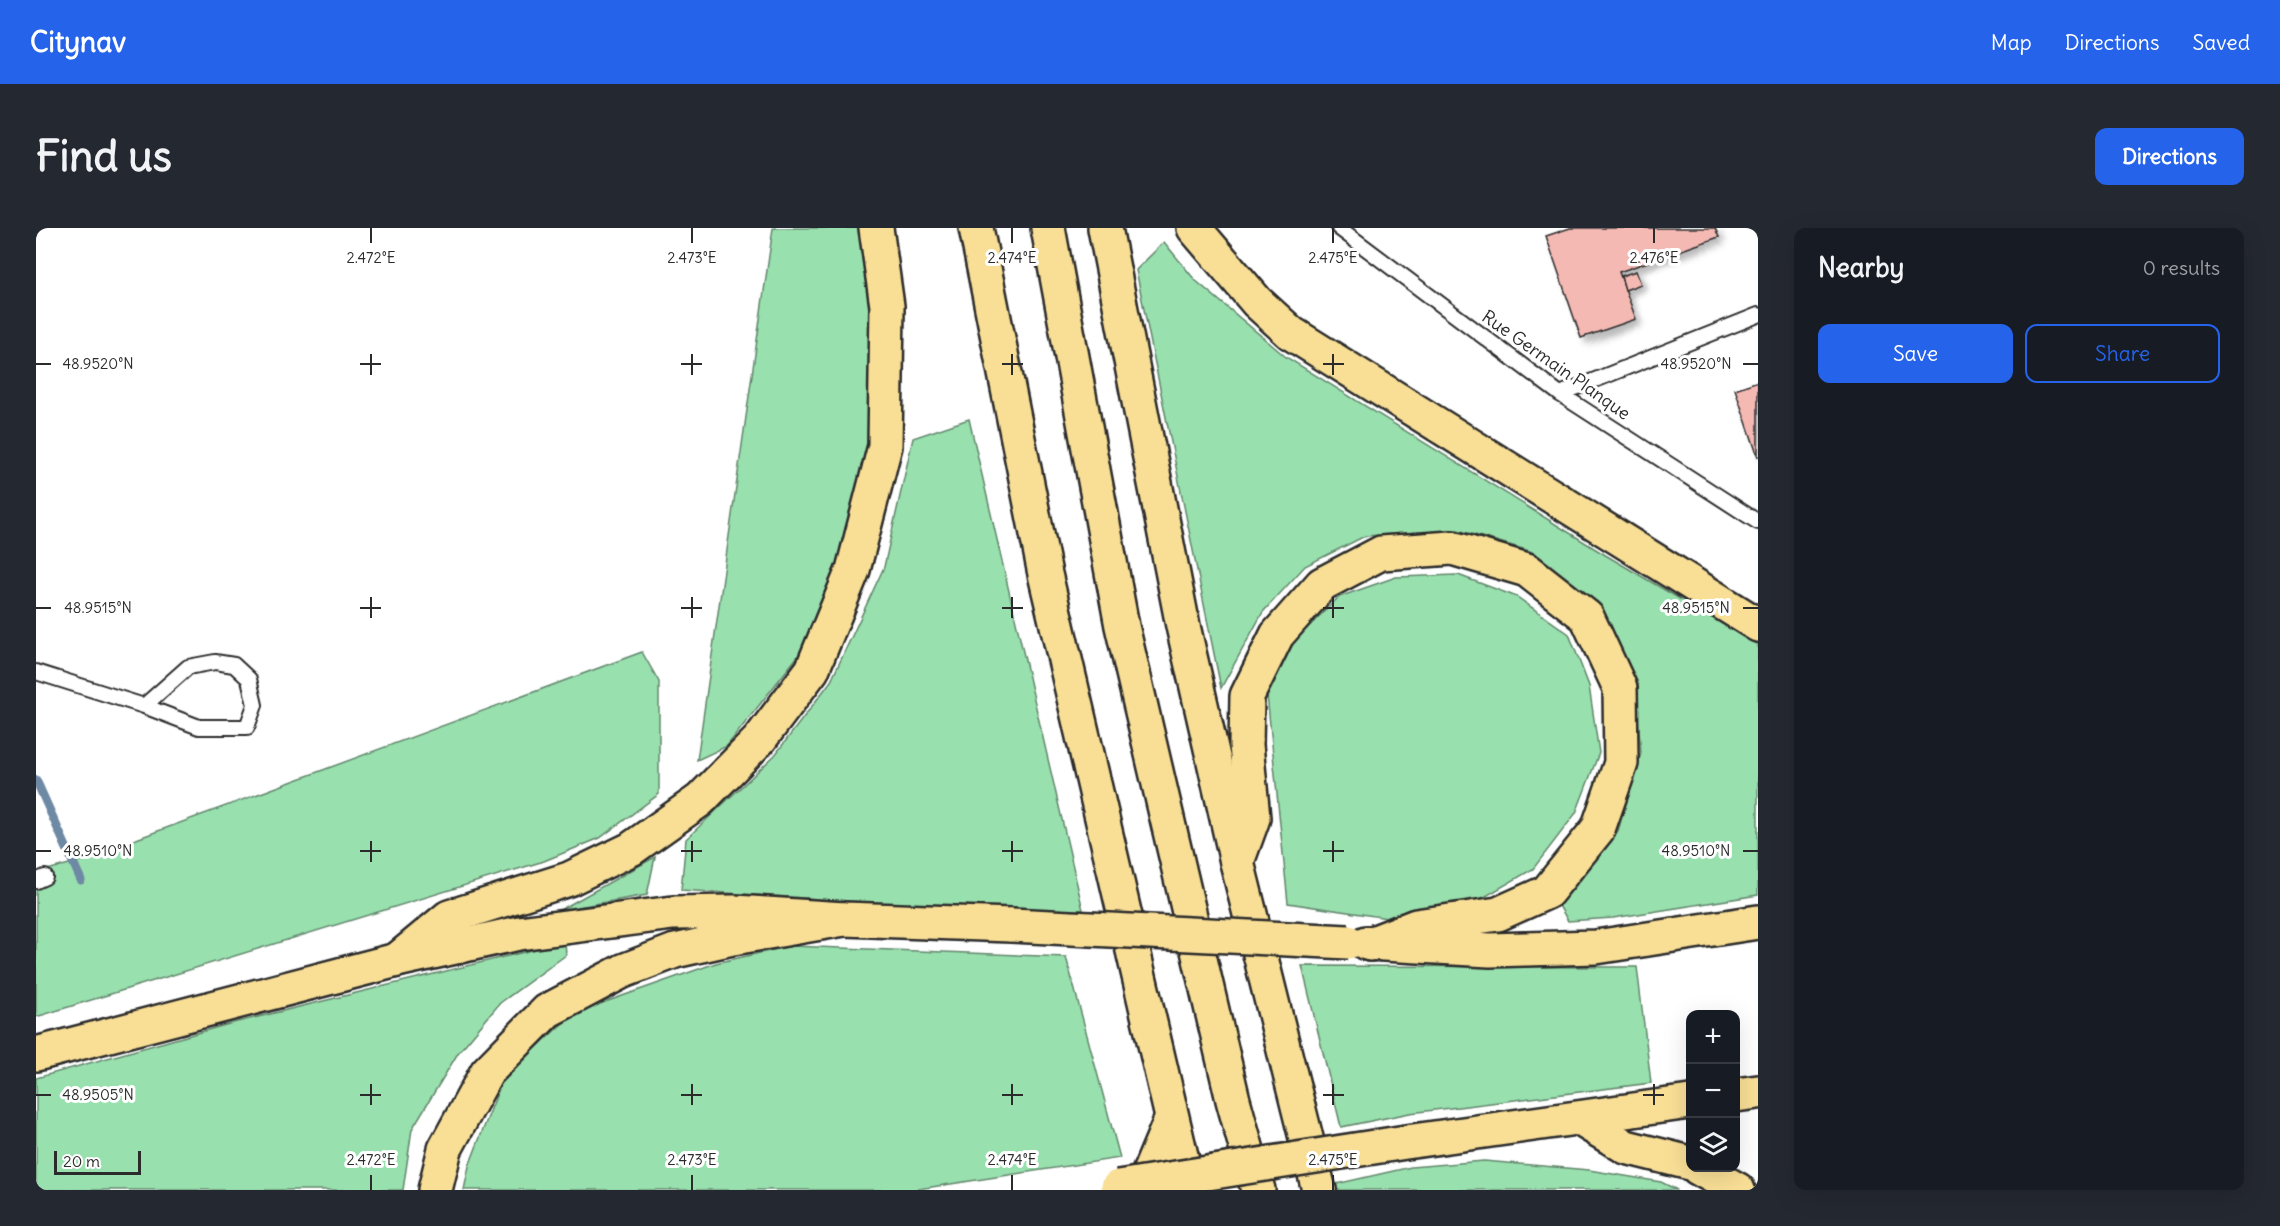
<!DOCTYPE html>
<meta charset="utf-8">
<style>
body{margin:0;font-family:Delius,sans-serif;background:#242831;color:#f1f3f6}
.controls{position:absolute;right:18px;bottom:18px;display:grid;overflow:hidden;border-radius:12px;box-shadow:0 6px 24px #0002}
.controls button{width:54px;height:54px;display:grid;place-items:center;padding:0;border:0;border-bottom:2px solid #363941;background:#171b24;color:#f1f3f6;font:30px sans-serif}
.scale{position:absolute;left:18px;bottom:15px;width:87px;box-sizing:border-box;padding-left:6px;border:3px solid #2b2b2b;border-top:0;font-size:16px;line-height:21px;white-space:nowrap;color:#2b2b2b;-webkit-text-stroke:4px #fff;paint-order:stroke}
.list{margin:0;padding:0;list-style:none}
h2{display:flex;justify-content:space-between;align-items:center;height:78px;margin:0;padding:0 24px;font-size:26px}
h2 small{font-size:20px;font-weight:400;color:#9ea1a6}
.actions{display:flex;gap:12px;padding:18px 24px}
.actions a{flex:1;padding:14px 0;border:2px solid #2563eb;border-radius:12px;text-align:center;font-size:21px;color:#2563eb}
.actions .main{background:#2563eb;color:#fff}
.icon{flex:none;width:33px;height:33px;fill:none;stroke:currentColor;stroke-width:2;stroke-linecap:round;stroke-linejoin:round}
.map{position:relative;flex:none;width:1722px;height:962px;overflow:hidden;border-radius:12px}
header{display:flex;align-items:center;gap:36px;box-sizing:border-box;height:84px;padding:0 30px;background:#2563eb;color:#fff}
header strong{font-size:28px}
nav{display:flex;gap:33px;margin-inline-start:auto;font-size:21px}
.intro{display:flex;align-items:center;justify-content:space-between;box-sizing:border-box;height:144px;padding:0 36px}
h1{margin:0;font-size:42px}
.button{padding:15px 27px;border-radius:12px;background:#2563eb;color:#fff;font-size:21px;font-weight:700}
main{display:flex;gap:36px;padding:0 36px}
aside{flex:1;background:#171b24;border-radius:12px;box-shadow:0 6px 24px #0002}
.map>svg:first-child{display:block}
.green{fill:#98e0ae;stroke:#62866c;stroke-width:1.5}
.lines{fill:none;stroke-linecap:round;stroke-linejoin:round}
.stream{stroke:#6e89a4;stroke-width:9}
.building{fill:#f5b9b4;stroke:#2b2b2b;stroke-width:1.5;filter:url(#shadow)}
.lane-casing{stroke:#2b2b2b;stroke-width:18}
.primary-casing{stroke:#2b2b2b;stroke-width:38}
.highway-casing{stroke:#2b2b2b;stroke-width:38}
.lane{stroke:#fff;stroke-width:14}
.primary{stroke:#f9df96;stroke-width:33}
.highway{stroke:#f9df96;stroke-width:33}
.primary-bridge-casing{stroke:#2b2b2b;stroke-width:38;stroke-linecap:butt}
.primary-bridge{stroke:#f9df96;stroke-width:33}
.ticks{fill:none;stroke:#2b2b2b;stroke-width:2}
.labels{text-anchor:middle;stroke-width:6;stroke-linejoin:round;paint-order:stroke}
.street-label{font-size:18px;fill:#2b2b2b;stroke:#fff}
.ticks-label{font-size:15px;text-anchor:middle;fill:#2b2b2b;stroke:#fff;stroke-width:6;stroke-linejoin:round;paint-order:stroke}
</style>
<header>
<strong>Citynav</strong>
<nav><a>Map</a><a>Directions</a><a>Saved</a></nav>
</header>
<div class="intro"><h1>Find us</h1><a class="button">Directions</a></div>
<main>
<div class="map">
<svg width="1722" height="962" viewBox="0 0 1722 962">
<defs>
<filter id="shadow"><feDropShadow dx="5.5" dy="5.5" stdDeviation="3" flood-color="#0004"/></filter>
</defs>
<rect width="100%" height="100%" fill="#fff"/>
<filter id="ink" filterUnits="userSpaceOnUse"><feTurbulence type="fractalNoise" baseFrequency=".0167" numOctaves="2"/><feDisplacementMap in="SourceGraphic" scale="12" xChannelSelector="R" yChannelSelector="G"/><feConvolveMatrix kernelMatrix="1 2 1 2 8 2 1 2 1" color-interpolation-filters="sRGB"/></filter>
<g filter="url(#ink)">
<g class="green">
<path d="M 737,0 L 824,0 L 834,72 L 834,211 L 803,335 L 762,428 L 691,518 L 661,532 Z"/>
<path d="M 1128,14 L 1159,52 L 1250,129 L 1566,325 L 1722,417 L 1722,667 L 1577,690 L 1532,693 L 1522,676 L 1582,603 L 1605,525 L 1598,447 L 1560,375 L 1494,323 L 1422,302 L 1329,308 L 1269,338 L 1227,384 L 1185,460 L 1100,42 Z"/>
<path d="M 933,191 L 1047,682 L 964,683 L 645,662 L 650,611 L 739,527 L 795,453 L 848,339 L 877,210 Z"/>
<path d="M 1422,347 L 1481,369 L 1533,406 L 1553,458 L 1563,525 L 1540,585 L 1497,641 L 1431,679 L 1378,694 L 1252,675 L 1231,467 L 1256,415 L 1303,369 L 1360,349 Z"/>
<path d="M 606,424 L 623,454 L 623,566 L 564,610 L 508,633 L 0,789 L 0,645 L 66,627 L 95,613 Z"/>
<path d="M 619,629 L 611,667 L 524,682 Z"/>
<path d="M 529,714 L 530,727 L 464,775 L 422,825 L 376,901 L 367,962 L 0,962 L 0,850 L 193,796 Z"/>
<path d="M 755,718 L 1030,729 L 1084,930 L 876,962 L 428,962 L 433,938 L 467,850 L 538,785 L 680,735 Z"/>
<path d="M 1266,738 L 1601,739 L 1615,855 L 1374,885 L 1305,899 Z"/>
<path d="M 1448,933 L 1553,942 L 1625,954 L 1641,962 L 1301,962 L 1300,956 L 1375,939 Z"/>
</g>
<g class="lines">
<path class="stream" d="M 0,552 L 45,652"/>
</g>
<g class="building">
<path d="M 1534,0 L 1679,0 L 1683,9 L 1583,44 L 1600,91 L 1545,110 L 1510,8 Z"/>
<path d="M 1600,43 L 1605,56 L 1589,62 L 1585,48 Z"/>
<path d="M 1722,153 L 1722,229 L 1699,161 Z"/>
</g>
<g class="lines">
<g class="lane-casing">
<g id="lane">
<path d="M 1303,0 L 1524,166 L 1722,294"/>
<path d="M 1524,166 L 1722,87"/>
<path d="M 0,444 L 108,478 L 163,499 L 211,499 L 219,477 L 213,451 L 198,437 L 179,434 L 152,439 L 108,478"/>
<path d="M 0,653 L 9,649"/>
</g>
</g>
<g class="primary-casing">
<g id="primary">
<path d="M 1330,715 L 1454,722 L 1560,719 L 1722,694"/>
<path d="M 0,826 L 361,732 L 483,705 L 637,685 L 698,684 L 808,691 L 975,697"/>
<path d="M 1700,867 L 1722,864"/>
<path d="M 1370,914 L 1654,874"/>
</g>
</g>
<g class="highway-casing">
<g id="highway">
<path d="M 940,0 L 1009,346 L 1153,962"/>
<path d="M 1012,0 L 1086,398 L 1197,872 L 1222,962"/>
<path d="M 1069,0 L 1147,398 L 1201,634 L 1283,962"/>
<path d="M 1158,0 L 1221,74 L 1255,105 L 1722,397"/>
<path d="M 1201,634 L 1217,590 L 1210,517 L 1211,468 L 1241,407 L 1286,356 L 1345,325 L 1416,320 L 1491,342 L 1551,389 L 1584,460 L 1585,535 L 1562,601 L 1511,664 L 1462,686 L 1380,698 L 1334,716"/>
<path d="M 361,732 L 413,689 L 533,651 L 595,621 L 664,572 L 724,511 L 776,442 L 817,342 L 849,218 L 851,78 L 840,0"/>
<path d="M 1544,891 L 1590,919 L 1654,935"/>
<path d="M 1662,940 L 1702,962"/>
<path d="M 399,962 L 409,921 L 451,844 L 511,783 L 587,743 L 639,723 L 697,710 L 808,691"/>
<path d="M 1115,962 L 1112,947 L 1135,892"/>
</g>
</g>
<use href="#lane" class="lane"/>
<use href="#primary" class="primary"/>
<use href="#highway" class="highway"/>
<g class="primary-bridge-casing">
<g id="primary-bridge">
<path d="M 975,697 L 1312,714"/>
<path d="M 1082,959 L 1370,914"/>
</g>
</g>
<use href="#primary-bridge" class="primary-bridge"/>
</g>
</g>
<path class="ticks" d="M 335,0 L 335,15M 656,0 L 656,15M 976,0 L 976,15M 1297,0 L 1297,15M 1618,0 L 1618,15M 335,126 L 335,147M 656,126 L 656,147M 976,126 L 976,147M 1297,126 L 1297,147M 0,136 L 15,136M 324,136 L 345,136M 645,136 L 666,136M 966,136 L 987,136M 1287,136 L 1308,136M 1707,136 L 1722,136M 335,369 L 335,390M 656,369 L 656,390M 976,369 L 976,390M 1297,369 L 1297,390M 0,380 L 15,380M 324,380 L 345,380M 645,380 L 666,380M 966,380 L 987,380M 1287,380 L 1308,380M 1707,380 L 1722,380M 335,613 L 335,634M 656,613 L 656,634M 976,613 L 976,634M 1297,613 L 1297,634M 0,623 L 15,623M 324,623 L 345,623M 645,623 L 666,623M 966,623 L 987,623M 1287,623 L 1308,623M 1707,623 L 1722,623M 335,856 L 335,877M 656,856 L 656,877M 976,856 L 976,877M 1297,856 L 1297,877M 1618,856 L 1618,877M 0,867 L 15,867M 324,867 L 345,867M 645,867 L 666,867M 966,867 L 987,867M 1287,867 L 1308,867M 1607,867 L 1628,867M 335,947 L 335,962M 656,947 L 656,962M 976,947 L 976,962M 1297,947 L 1297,962"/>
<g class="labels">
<g class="street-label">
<text transform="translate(1520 137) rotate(35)" y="6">Rue Germain Planque</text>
</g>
</g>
<g class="ticks-label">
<text x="335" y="35">2.472°E</text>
<text x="656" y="35">2.473°E</text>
<text x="976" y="35">2.474°E</text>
<text x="1297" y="35">2.475°E</text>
<text x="1618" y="35">2.476°E</text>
<text x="62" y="141">48.9520°N</text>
<text x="1660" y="141">48.9520°N</text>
<text x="62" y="385">48.9515°N</text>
<text x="1660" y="385">48.9515°N</text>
<text x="62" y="628">48.9510°N</text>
<text x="1660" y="628">48.9510°N</text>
<text x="62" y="872">48.9505°N</text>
<text x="335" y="937">2.472°E</text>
<text x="656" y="937">2.473°E</text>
<text x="976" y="937">2.474°E</text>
<text x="1297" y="937">2.475°E</text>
</g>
</svg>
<div class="controls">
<button>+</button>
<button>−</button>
<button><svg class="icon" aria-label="layers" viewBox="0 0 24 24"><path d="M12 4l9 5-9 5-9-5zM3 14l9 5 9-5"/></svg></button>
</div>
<div class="scale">20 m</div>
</div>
<aside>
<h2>Nearby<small>0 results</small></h2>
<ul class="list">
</ul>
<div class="actions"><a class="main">Save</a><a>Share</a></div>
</aside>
</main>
